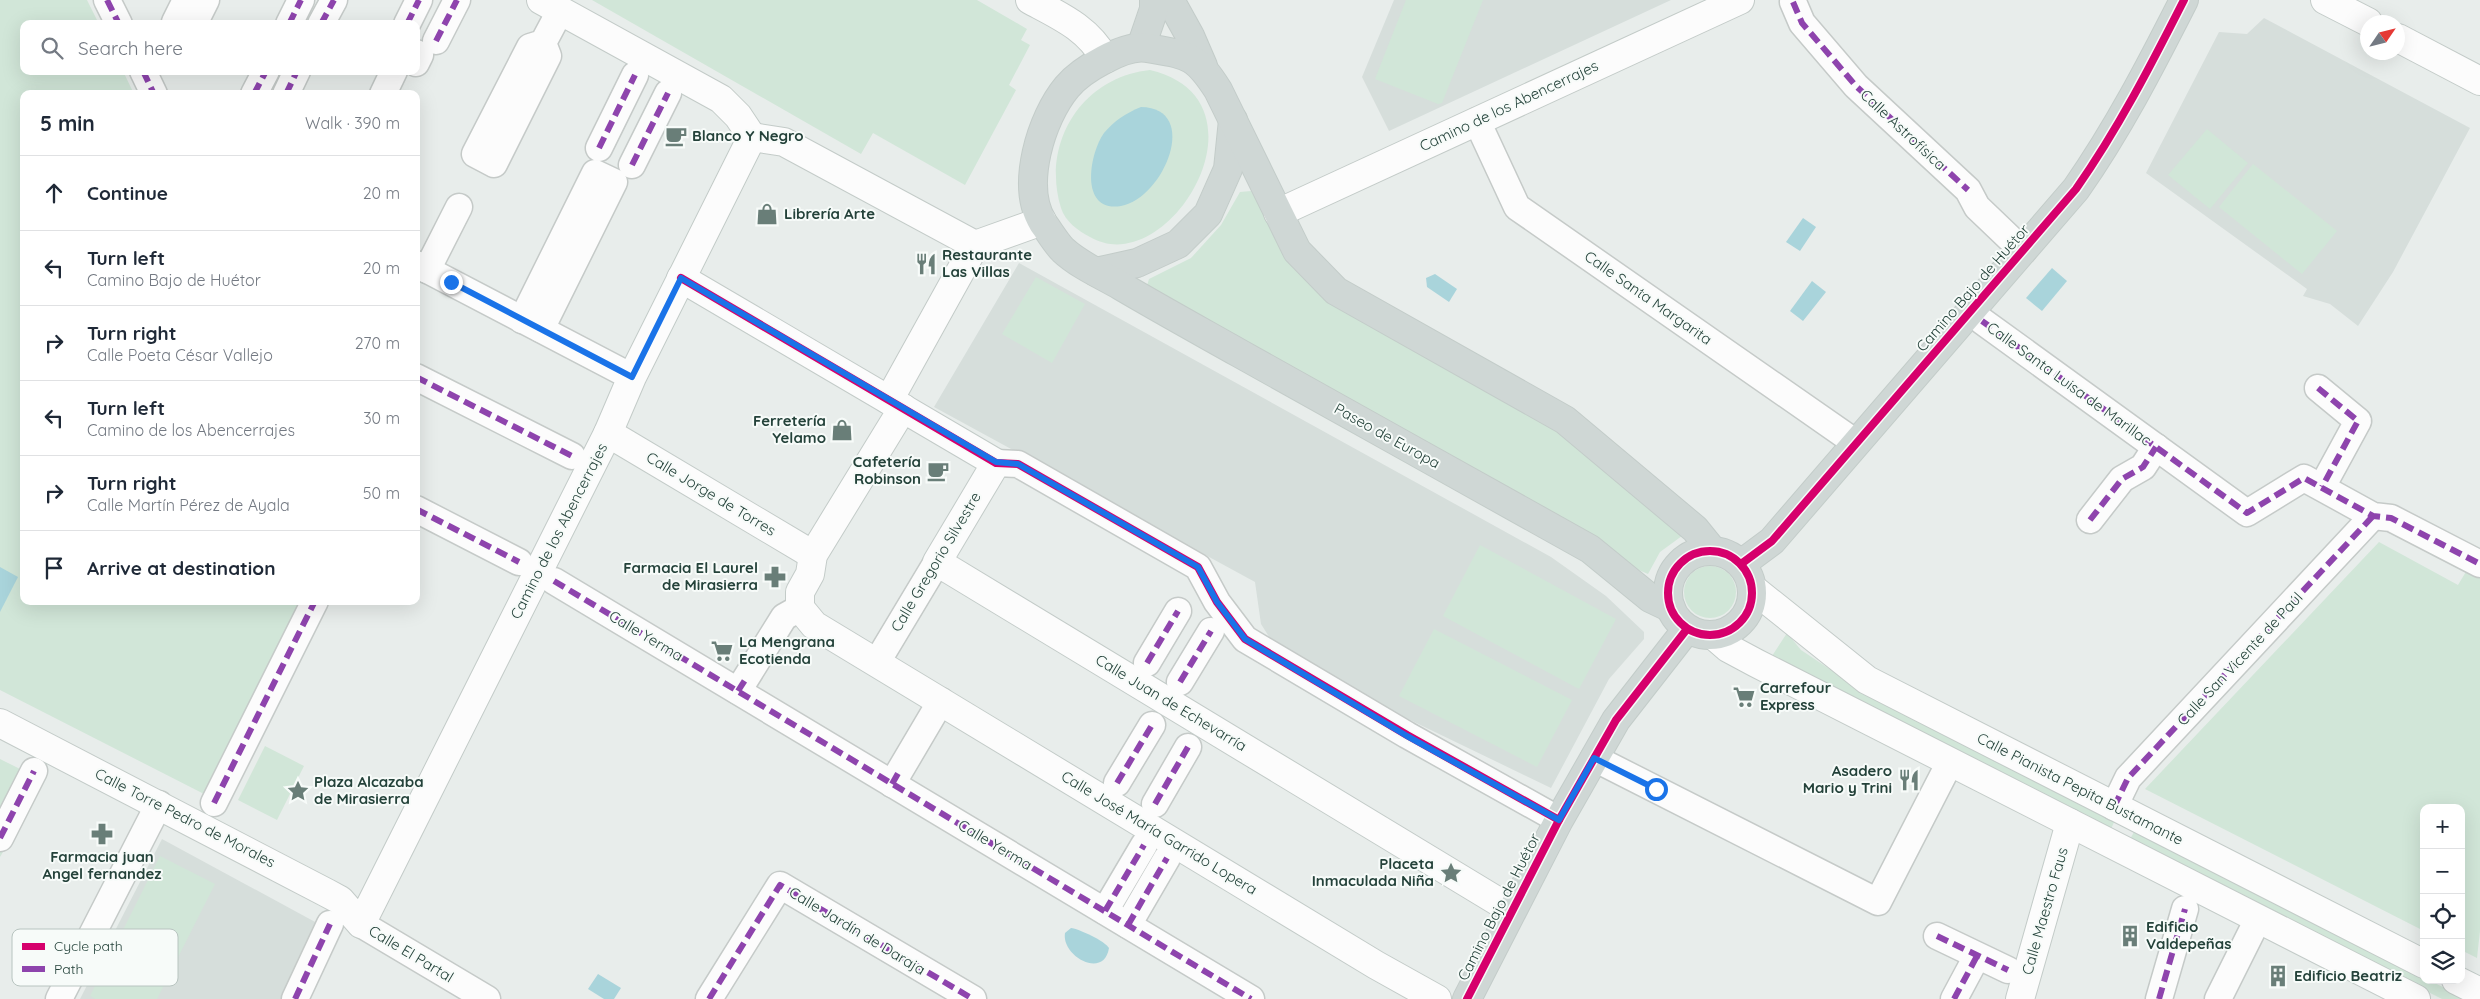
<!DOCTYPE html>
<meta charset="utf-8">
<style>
body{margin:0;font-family:Quicksand,sans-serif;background:#f6f6f7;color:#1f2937}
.controls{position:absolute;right:15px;bottom:15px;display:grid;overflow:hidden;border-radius:10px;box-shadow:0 5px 20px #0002}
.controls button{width:45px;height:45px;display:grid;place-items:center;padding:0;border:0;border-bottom:1px solid #e0e1e3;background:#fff;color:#1f2937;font:25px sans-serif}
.compass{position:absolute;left:2360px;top:15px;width:45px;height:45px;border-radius:50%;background:#fff;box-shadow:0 5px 20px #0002;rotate:55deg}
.stop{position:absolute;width:15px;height:15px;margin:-11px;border:4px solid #1a73e8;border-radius:50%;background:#fff}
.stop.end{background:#1a73e8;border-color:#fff;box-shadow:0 1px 5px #0008}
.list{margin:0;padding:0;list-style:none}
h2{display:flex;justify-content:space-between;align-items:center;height:65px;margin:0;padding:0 20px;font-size:21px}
h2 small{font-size:16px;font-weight:400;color:#747a83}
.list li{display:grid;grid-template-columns:32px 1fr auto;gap:15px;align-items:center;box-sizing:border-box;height:75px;padding:0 20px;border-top:1px solid #e0e1e3}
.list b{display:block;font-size:19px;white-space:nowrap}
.list p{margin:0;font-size:16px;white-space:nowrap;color:#747a83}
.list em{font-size:16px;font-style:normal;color:#747a83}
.icon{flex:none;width:28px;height:28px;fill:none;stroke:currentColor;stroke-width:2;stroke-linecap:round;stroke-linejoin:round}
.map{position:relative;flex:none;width:2480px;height:999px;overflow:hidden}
.search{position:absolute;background:#fff;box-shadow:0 5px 20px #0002;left:20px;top:20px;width:400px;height:55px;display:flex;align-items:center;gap:12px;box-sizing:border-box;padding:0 18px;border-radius:10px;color:#747a83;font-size:19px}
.panel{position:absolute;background:#fff;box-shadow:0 5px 20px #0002;left:20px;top:90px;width:400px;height:515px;border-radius:10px}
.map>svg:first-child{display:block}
.built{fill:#d6dedb}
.green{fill:#d1e6d8}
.water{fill:#a9d4db}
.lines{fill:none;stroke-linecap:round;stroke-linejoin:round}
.street-casing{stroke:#c5cac8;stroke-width:29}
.secondary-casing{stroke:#c3cbc8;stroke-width:30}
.primary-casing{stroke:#c3ccc9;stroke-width:30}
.street{stroke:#fcfcfc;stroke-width:26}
.secondary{stroke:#fcfcfc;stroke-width:28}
.primary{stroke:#cfd7d5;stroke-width:28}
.quiet{stroke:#8e44ad;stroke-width:6;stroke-dasharray:12 6;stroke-linecap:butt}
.cycleway-casing{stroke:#f7fbf9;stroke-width:11}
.cycleway{stroke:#d6006c;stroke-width:8}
.route{stroke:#1a73e8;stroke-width:6}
.labels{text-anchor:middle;stroke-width:4;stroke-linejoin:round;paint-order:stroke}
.street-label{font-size:15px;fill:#24423a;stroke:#f7fbf9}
.poi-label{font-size:15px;font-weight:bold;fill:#24423a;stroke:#f7fbf9;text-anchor:start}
.key{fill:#f7fbf9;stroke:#b8c4c0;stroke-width:1}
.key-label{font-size:14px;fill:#24423a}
</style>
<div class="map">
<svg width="2480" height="999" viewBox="0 0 2480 999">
<rect width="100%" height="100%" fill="#e8edeb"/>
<g class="built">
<path d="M 1394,0 L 1671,0 L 1389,131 L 1362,77 Z"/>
<path d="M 2264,18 L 2470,128 L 2393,272 L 2358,326 L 2330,304 L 2303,296 L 2307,289 L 2146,173 L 2219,32 L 2247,34 Z"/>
<path d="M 1019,263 L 1551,557 L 1606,596 L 1644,632 L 1644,639 L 1609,679 L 1551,788 L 1408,719 L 1276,648 L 1261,624 L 1255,582 L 934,407 Z"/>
<path d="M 162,839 L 317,923 L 283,999 L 80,999 Z"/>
</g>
<g class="green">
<path d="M 0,0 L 87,0 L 99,24 L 24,24 L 24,71 L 123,71 L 134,94 L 24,94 L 24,601 L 306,601 L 206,795 L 0,690 Z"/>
<path d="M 592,0 L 977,0 L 1027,29 L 1021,40 L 1030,45 L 1009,85 L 1016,90 L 965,185 L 873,133 L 861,154 Z"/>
<path d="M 1406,0 L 1483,0 L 1442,103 L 1438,104 L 1375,79 Z"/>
<path d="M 1150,70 C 1277,100 1169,283 1090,237 C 1078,231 1065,221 1061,208 C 1041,143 1082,77 1150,70 Z"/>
<path d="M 2207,129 L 2248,163 L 2210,209 L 2168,175 Z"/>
<path d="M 2253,164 L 2337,231 L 2302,274 L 2219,207 Z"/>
<path d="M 1251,191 L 1293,268 L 1327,299 L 1556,429 L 1686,533 L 1660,552 L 1648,574 L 1625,564 L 1596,539 L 1490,477 L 1146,289 L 1149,279 L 1191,258 L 1221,225 L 1240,192 Z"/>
<path d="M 1036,277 L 1085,304 L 1052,363 L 1002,334 Z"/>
<path d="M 2379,542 L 2458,585 L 2467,570 L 2480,575 L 2480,931 L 2477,958 L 2461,950 L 2461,808 L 2424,808 L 2424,931 L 2145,789 Z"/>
<path d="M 1480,545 L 1616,619 L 1579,689 L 1443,616 Z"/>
<circle cx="1710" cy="592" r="26"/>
<path d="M 1434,629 L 1572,700 L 1537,767 L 1399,696 Z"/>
<path d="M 1787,633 L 1801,650 L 1861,690 L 2115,820 L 2111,829 L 1772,656 Z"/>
<path d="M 265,746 L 304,766 L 277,820 L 238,800 Z"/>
<path d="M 0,759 L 40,779 L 36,788 L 39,790 L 0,857 Z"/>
<path d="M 2134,832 L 2424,978 L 2424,980 L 2429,980 L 2466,999 L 2442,999 L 2129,841 Z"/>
<path d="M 160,856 L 215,884 L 157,999 L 95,999 L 90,996 Z"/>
</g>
<g class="water">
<path d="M 1141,107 C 1201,108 1164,198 1121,206 C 1079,213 1089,154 1104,133 C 1114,121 1126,113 1141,107 Z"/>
<path d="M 1803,218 L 1816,227 L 1800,251 L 1786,242 Z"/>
<path d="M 2052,268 L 2067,281 L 2042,311 L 2026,298 Z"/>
<path d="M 1435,274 L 1457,289 L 1449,302 L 1427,287 L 1426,278 Z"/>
<path d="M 1812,281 L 1826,292 L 1803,321 L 1790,311 Z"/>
<path d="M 0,567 L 18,577 L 0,612 Z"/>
<path d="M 1071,928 C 1079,929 1105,941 1109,948 C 1104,980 1061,956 1065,933 Z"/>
<path d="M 598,974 L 621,988 L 614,999 L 604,999 L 588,989 Z"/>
</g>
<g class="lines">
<g class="street-casing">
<g id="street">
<path d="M 107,0 L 119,24"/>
<path d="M 1793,2 L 1802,23 L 1856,86 L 1968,190 L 1977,207 L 2023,251"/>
<path d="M 179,24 L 175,22 L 186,0"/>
<path d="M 194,24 L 206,0"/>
<path d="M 289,24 L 301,0"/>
<path d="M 321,24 L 334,0"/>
<path d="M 407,24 L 419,0"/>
<path d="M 436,41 L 457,0"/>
<path d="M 543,43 L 548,56 L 494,164 L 475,154 L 530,47 L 543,43 L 560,11"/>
<path d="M 416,53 L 420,55 L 416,63"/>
<path d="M 143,71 L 154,94"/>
<path d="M 254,94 L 266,71"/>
<path d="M 286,94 L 297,71"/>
<path d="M 383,94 L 394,71"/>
<path d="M 1477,121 L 1517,207 L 1856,443"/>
<path d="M 599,148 L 635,75"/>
<path d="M 632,165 L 668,93"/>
<path d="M 416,264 L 632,377"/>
<path d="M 427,270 L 459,207"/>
<path d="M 522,320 L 595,173 L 614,182 L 541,329"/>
<path d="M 1982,321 L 2247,513 L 2304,478 L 2373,516 L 2391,518 L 2480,564"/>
<path d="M 416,377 L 572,456"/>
<path d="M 2318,388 L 2358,421 L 2322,487"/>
<path d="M 996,463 L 1018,464 L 1198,567 L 1217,602 L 1245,639 L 1407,735 L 1559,820"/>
<path d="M 416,509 L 519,562"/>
<path d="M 2090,520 L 2122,479 L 2143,467 L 2156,447"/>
<path d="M 554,581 L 1251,999"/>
<path d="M 877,662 L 937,562"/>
<path d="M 1147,663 L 1178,611"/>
<path d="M 1180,682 L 1211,631"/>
<path d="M 738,691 L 784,617 L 800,608"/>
<path d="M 1594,758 L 1878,902 L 1950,762"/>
<path d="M 1117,783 L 1152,725"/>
<path d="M 892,784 L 941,701"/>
<path d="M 214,803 L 315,601"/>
<path d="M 1155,804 L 1188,747"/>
<path d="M 2114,807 L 2128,778 L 2373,516"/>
<path d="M 0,838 L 34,771"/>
<path d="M 1105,911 L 1144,845"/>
<path d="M 361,924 L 487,999"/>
<path d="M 1128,925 L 1167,858"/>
<path d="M 1937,936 L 2008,970"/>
<path d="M 59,999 L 159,804"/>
<path d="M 295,999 L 330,924"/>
<path d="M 709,999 L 780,885 L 973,999"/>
<path d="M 1954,999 L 1977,956"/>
<path d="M 2159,999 L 2185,909"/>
<path d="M 2218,999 L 2258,919"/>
</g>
</g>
<g class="secondary-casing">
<g id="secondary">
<path d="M 541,0 L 721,99 L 738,116 L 752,137"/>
<path d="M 1030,0 C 1060,16 1088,28 1105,59"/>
<path d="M 2325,0 L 2368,22"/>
<path d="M 2398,38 L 2480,81"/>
<path d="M 752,137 L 784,142 L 975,245"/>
<path d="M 1278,213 L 1740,0"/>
<path d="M 975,245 L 1042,221"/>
<path d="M 681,278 L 996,463 L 937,562 L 1512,910"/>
<path d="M 889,400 L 975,245"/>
<path d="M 903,408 L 813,555 L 810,574 L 800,592 L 800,608 L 814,625 L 1376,965 L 1437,999"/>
<path d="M 608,433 L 813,555"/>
<path d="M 1752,588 L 1867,680 L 2424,964"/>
<path d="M 1713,635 L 1728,648 L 1756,663 L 2416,999"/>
<path d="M 0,723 L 327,893 L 340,900 L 361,924 L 608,433 L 632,377 L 752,137"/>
<path d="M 2456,980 L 2480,992"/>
<path d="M 2020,999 L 2070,823"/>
</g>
</g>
<g class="primary-casing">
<g id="primary">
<path d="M 1170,0 L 1190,36 L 1203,66"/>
<path d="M 1141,47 L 1154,9 L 1154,0"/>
<path d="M 1096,272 L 1137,263 L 1178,244 L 1208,214 L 1228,169 L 1233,120"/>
<circle cx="1710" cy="593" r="42"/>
<path d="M 1741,564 L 1772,541 L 2076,189 C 2118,129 2151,65 2184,0"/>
<path d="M 1671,608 L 1650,598 L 1590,549 C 1473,484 1356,418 1239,353 C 1200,331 1160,309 1121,286 C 1102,275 1079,265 1063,250 C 1056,243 1049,231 1043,223 C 1020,186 1041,118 1067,87 C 1081,70 1125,44 1147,48 C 1188,55 1195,54 1218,90 L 1297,251 L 1336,291 L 1565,420 L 1695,529 L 1712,550"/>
<path d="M 1467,999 L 1559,820 L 1616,720 L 1687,629"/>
</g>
</g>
<use href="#street" class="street"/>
<use href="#secondary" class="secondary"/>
<use href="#primary" class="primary"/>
<g class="quiet">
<path d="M 107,0 L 119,24"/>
<path d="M 1793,2 L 1802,23 L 1856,86 L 1968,190"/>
<path d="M 289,24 L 301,0"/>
<path d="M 321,24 L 334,0"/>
<path d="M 407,24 L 419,0"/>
<path d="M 436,41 L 457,0"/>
<path d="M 143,71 L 154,94"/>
<path d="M 254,94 L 266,71"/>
<path d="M 286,94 L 297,71"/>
<path d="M 599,148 L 635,75"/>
<path d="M 632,165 L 668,93"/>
<path d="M 1982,321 L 2247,513 L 2304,478 L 2373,516 L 2391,518 L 2480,564"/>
<path d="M 416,377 L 572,456"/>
<path d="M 2318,388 L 2358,421 L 2322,487"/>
<path d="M 416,509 L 519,562"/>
<path d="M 2090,520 L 2122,479 L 2143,467 L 2156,447"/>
<path d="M 554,581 L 1251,999"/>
<path d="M 1147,663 L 1178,611"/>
<path d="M 1180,682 L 1211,631"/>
<path d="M 738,691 L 747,677"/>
<path d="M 1117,783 L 1152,725"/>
<path d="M 892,784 L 900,770"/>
<path d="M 214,803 L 315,601"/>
<path d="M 1155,804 L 1188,747"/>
<path d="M 2114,807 L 2128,778 L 2373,516"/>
<path d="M 0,838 L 34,771"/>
<path d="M 1105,911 L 1144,845"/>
<path d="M 1128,925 L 1167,858"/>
<path d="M 1937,936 L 2008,970"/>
<path d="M 295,999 L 330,924"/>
<path d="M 709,999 L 780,885 L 973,999"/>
<path d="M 1954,999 L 1977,956"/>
<path d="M 2159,999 L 2185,909"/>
</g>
<g class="cycleway-casing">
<g id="cycleway">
<path d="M 681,278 L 996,463 L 1018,464 L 1198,567 L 1217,602 L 1245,639 L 1407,735 L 1559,820"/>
<circle cx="1710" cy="593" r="42"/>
<path d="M 1741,564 L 1772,541 L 2076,189 C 2118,129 2151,65 2184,0"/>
<path d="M 1467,999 L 1559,820 L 1616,720 L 1687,629"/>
</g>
</g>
<use href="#cycleway" class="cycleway"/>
</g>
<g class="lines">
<path class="route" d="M 451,282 L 632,377 L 681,278 L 996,462 L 1018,464 L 1198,567 L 1217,602 L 1245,639 L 1407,736 L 1559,820 L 1594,758 L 1656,789"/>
</g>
<defs>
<g id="cafe-bare" transform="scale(1.725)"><path d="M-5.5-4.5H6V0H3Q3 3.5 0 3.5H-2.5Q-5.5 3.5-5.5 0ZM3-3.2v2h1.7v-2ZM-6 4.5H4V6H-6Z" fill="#697e78" stroke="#f7fbf9" stroke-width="2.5" paint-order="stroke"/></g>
<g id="shop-bare" transform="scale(1.725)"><path d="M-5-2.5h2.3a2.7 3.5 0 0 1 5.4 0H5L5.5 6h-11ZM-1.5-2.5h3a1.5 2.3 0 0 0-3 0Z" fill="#697e78" stroke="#f7fbf9" stroke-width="2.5" paint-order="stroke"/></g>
<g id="restaurant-bare" transform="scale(1.725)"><path d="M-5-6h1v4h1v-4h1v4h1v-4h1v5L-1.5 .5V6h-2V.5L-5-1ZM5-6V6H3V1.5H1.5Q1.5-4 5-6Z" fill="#697e78" stroke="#f7fbf9" stroke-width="2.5" paint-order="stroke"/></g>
<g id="pharmacy-bare" transform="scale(1.725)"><path d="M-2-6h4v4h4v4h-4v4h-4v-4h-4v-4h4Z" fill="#697e78" stroke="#f7fbf9" stroke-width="2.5" paint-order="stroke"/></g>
<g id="supermarket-bare" transform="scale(1.725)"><path d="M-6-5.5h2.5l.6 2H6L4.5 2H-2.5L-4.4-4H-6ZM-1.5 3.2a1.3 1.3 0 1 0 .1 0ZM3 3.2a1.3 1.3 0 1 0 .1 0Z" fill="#697e78" stroke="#f7fbf9" stroke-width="2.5" paint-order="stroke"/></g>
<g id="sight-bare" transform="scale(1.725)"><path d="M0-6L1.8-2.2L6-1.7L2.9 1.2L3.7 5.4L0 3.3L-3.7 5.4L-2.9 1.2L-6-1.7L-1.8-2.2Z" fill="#697e78" stroke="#f7fbf9" stroke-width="2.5" paint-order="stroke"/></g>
<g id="building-bare" transform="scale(1.725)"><path d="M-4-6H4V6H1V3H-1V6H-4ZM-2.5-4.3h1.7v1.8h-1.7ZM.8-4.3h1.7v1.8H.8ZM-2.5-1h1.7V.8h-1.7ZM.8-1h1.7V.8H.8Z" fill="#697e78" stroke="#f7fbf9" stroke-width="2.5" paint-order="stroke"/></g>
</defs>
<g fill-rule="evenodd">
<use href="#cafe-bare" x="676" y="136"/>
<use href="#shop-bare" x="767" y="214"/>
<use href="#restaurant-bare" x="926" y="264"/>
<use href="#shop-bare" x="842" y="430"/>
<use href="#cafe-bare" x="938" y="471"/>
<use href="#pharmacy-bare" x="775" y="577"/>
<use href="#supermarket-bare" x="722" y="651"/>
<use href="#supermarket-bare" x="1744" y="697"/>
<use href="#restaurant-bare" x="1909" y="780"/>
<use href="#sight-bare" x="298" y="791"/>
<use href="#pharmacy-bare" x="102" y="834"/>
<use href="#sight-bare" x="1451" y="873"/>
<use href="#building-bare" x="2130" y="936"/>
<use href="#building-bare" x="2278" y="976"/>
</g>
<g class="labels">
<g class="street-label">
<text transform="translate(1509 106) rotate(-25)" y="5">Camino de los Abencerrajes</text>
<text transform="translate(1903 130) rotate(43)" y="5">Calle Astrofísica</text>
<text transform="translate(1973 288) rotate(-49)" y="5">Camino Bajo de Huétor</text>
<text transform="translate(1648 298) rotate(35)" y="5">Calle Santa Margarita</text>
<text transform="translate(2069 384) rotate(36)" y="5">Calle Santa Luisa de Marillac</text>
<text transform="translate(1387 436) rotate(29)" y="5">Paseo de Europa</text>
<text transform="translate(711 494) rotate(31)" y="5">Calle Jorge de Torres</text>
<text transform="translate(559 531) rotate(-63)" y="5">Camino de los Abencerrajes</text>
<text transform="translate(936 562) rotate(-59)" y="5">Calle Gregorio Silvestre</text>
<text transform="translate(646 636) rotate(31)" y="5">Calle Yerma</text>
<text transform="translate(2240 659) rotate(-47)" y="5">Calle San Vicente de Paúl</text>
<text transform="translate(1171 703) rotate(31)" y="5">Calle Juan de Echevarría</text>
<text transform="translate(2080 789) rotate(27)" y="5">Calle Pianista Pepita Bustamante</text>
<text transform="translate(185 818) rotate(27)" y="5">Calle Torre Pedro de Morales</text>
<text transform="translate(1159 833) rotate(31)" y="5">Calle José María Garrido Lopera</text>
<text transform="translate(995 845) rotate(31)" y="5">Calle Yerma</text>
<text transform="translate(1499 907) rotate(-63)" y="5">Camino Bajo de Huétor</text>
<text transform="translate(2045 911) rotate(-74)" y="5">Calle Maestro Faus</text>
<text transform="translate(857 931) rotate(31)" y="5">Calle Jardín de Daraja</text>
<text transform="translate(411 954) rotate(31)" y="5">Calle El Partal</text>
</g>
<g class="poi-label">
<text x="692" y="141">Blanco Y Negro</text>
<text x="784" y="219">Librería Arte</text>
<text x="942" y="260">Restaurante<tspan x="942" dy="17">Las Villas</tspan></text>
<text x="826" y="426" text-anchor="end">Ferretería<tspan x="826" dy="17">Yelamo</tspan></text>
<text x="921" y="467" text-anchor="end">Cafetería<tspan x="921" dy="17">Robinson</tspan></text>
<text x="758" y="573" text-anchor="end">Farmacia El Laurel<tspan x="758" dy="17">de Mirasierra</tspan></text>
<text x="739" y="647">La Mengrana<tspan x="739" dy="17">Ecotienda</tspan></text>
<text x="1760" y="693">Carrefour<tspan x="1760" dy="17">Express</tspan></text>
<text x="1892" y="776" text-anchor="end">Asadero<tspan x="1892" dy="17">Mario y Trini</tspan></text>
<text x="314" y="787">Plaza Alcazaba<tspan x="314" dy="17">de Mirasierra</tspan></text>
<text x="102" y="862" text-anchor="middle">Farmacia juan<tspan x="102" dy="17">Angel fernandez</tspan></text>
<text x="1434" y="869" text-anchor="end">Placeta<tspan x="1434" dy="17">Inmaculada Niña</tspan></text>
<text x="2146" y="932">Edificio<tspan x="2146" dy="17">Valdepeñas</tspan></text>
<text x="2294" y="981">Edificio Beatriz</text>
</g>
</g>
<rect x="12" y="929" width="166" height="57" rx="8" class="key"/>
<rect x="22" y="943" width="23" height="7" fill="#d6006c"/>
<rect x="22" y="966" width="23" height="6" fill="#8e44ad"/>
<g class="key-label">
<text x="54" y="951">Cycle path</text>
<text x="54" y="974">Path</text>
</g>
</svg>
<div class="controls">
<button>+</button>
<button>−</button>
<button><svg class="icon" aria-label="locate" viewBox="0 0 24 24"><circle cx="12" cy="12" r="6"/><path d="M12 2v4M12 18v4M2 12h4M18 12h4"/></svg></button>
<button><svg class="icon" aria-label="layers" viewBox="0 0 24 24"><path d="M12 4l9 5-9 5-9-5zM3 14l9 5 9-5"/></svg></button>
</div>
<svg class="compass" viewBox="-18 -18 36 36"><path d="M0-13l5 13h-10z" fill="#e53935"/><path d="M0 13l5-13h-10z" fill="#747a83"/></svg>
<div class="stop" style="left:1656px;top:789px"></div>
<div class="stop end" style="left:451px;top:282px"></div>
<div class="search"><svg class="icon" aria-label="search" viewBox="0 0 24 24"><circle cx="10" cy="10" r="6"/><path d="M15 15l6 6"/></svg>Search here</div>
<section class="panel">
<h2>5 min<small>Walk · 390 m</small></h2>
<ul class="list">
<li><svg class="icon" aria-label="ahead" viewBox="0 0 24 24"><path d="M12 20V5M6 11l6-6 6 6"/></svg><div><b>Continue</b></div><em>20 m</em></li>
<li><svg class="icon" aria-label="left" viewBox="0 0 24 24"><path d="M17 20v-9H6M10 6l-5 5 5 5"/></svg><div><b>Turn left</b><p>Camino Bajo de Huétor</p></div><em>20 m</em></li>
<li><svg class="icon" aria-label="right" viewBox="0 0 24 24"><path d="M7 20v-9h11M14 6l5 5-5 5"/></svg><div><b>Turn right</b><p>Calle Poeta César Vallejo</p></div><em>270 m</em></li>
<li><svg class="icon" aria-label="left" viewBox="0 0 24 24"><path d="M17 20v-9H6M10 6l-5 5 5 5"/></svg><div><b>Turn left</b><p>Camino de los Abencerrajes</p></div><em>30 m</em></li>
<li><svg class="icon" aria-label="right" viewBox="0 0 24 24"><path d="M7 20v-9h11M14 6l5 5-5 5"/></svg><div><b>Turn right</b><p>Calle Martín Pérez de Ayala</p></div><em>50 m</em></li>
<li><svg class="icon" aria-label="arrive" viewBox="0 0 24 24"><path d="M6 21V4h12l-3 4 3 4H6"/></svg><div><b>Arrive at destination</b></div></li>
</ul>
</section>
</div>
